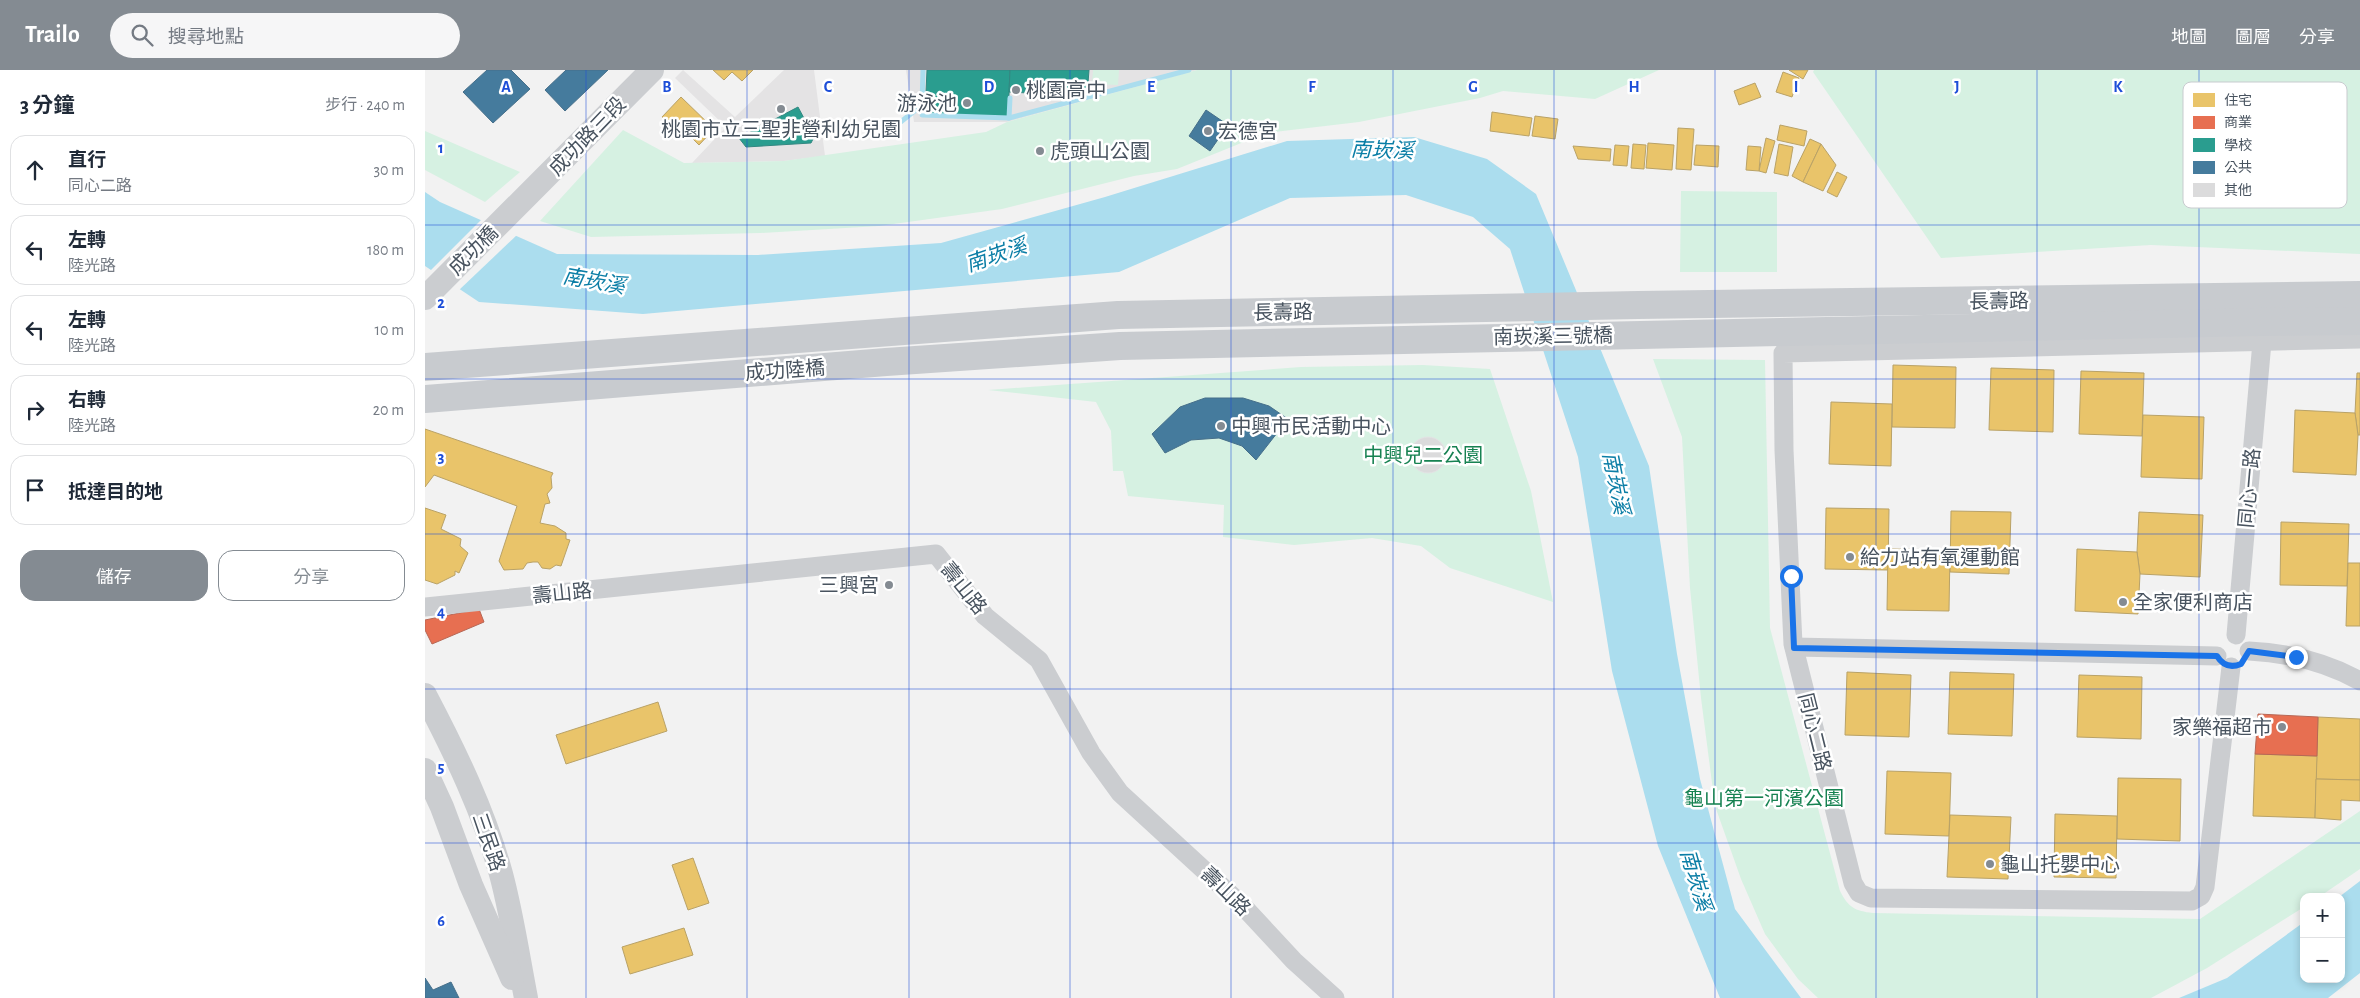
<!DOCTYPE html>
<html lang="zh-TW">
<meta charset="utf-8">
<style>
body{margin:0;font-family:"Alegreya Sans","Noto Sans TC",sans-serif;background:#f6f6f7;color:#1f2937}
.controls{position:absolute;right:15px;bottom:15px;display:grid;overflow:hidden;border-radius:10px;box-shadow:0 2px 8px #0003}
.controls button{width:45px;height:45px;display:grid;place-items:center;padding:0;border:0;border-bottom:1px solid #e0e1e3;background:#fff;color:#1f2937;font:25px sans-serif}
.stop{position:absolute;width:15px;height:15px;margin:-11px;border:4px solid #1a73e8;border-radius:50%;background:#fff}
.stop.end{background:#1a73e8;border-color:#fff;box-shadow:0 1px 5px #0008}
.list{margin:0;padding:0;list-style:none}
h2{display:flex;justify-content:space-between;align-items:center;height:65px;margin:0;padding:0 20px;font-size:21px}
h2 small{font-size:16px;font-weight:400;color:#747a83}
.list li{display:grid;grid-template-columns:32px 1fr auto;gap:15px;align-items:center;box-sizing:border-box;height:70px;margin:0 10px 10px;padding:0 10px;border:1px solid #e0e1e3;border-radius:15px}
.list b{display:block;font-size:19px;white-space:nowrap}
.list p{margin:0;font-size:16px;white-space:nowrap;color:#747a83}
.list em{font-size:16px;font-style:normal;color:#747a83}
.actions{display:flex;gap:10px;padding:15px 20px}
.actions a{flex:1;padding:11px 0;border:1px solid #848b92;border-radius:15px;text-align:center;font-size:18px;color:#848b92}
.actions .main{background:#848b92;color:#fff}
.icon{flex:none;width:28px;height:28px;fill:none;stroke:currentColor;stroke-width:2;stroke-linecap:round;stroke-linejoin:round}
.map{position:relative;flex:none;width:1935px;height:928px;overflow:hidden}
header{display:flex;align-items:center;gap:30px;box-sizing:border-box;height:70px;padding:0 25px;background:#848b92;color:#fff}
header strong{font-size:24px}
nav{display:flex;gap:28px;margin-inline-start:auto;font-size:18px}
.search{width:350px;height:45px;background:#f6f6f7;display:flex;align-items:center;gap:12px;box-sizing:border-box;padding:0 18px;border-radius:28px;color:#747a83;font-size:19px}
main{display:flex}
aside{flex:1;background:#fff}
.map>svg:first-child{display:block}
.education{fill:#e4e3e4}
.green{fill:#d6f1e2}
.water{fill:#abddee}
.pier{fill:#f2f2f2}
.homes{fill:#e9c46a;stroke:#b9a267}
.shops{fill:#e76f51;stroke:#b76755}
.schools{fill:#2a9d8f;stroke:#338781}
.public{fill:#457b9d;stroke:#466f8a}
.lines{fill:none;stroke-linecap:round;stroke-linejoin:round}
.stream{stroke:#abddee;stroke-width:5}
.building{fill:#dbdbdc;stroke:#e3e4e5}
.minor{stroke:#cbcdd0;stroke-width:19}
.tertiary{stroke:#cbcdd0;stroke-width:24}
.primary{stroke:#c8cbcf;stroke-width:28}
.route{stroke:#1a73e8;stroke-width:6}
.grid{fill:none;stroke:#1d4ed8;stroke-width:1;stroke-opacity:0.55}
.poi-dot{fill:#848b92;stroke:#fff;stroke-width:2}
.labels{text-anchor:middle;stroke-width:5;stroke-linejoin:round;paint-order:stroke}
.poi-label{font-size:20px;fill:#48535f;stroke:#fff;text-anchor:start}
.street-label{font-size:20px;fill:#48535f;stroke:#fff}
.park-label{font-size:20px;fill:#178252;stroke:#fff}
.water-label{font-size:21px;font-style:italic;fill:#0b7ea6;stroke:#fff}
.key{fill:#fff;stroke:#c8cbcf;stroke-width:1}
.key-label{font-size:14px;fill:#48535f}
.grid-label{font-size:16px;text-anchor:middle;font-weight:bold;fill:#1d4ed8;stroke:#fff;stroke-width:5;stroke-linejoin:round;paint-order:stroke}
</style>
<header>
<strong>Trailo</strong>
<div class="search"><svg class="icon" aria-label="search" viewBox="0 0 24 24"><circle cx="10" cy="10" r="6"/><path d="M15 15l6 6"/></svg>搜尋地點</div>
<nav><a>地圖</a><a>圖層</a><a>分享</a></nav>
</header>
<main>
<aside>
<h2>3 分鐘<small>步行 · 240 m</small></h2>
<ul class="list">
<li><svg class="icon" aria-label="ahead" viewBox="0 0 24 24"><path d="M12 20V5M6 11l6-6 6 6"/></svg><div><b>直行</b><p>同心二路</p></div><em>30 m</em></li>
<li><svg class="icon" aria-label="left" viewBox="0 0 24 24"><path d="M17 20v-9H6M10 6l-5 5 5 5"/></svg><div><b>左轉</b><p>陸光路</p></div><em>180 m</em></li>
<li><svg class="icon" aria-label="left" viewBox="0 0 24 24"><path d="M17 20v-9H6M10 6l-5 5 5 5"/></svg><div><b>左轉</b><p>陸光路</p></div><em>10 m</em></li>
<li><svg class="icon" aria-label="right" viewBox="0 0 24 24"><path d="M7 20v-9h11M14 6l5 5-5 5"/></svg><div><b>右轉</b><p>陸光路</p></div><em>20 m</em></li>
<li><svg class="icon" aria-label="arrive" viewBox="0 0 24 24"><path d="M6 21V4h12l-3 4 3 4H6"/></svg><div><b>抵達目的地</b></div></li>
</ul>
<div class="actions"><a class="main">儲存</a><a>分享</a></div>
</aside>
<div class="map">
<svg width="1935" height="928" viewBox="0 0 1935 928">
<rect width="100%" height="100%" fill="#f2f2f2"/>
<g class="education">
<path d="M 258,0 L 310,47 L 359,0 L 389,0 L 400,86 L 359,91 L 267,93 L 301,57 L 250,8 Z"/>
<path d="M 481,0 L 772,0 L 582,52 L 489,52 Z"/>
</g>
<g class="green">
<path d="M 668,0 L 694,0 L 693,15 L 667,14 Z"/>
<path d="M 772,0 L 1234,0 L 1170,29 L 1078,21 L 1055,28 L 934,52 L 841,63 L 752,99 L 709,106 L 577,139 L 454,156 L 335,163 L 166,167 L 115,151 L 198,60 L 259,93 L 359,91 L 561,62 L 582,52 Z"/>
<path d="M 1389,0 L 1935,0 L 1935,184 L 1726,175 L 1516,188 L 1388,2 Z"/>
<path d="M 0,61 L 95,102 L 60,132 L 0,100 Z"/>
<path d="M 1256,121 L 1352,122 L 1352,202 L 1255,202 Z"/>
<path d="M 1228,289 L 1340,290 L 1345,558 L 1415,821 C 1423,837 1430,841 1448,843 L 1775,849 L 1935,741 L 1935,799 L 1894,827 L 1879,827 L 1879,837 L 1782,898 L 1726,928 L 1393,928 L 1373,909 L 1340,864 L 1316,809 L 1290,736 L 1276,628 L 1265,518 L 1257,367 Z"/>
<path d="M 998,295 L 1065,299 L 1106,421 L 1128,532 L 1025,498 L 996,476 L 947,468 L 869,475 L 798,467 L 799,435 L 703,426 L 698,401 L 688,401 L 686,361 L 671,332 L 563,320 L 876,297 Z"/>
</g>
<g class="water">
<path d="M 989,67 L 1062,89 L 1111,124 L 1224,396 L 1252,584 L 1275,709 L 1310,839 L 1376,928 L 1295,928 L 1233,776 L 1187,601 L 1153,387 L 1085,179 L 1048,147 L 981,125 L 865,128 L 694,202 L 218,244 L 54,232 L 0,196 L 0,122 L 15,132 L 132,184 L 333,185 L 516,173 L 680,127 L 862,71 Z"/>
<path d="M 1935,811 L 1935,903 L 1903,928 L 1754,928 L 1802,908 L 1879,852 L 1879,909 L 1916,909 L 1916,827 L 1914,827 Z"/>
</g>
<path class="pier" d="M 58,148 L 93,164 L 33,221 L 4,202 Z"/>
<g class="homes">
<path d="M 288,0 L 328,0 L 317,11 L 307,2 L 299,10 Z"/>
<path d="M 1364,0 L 1383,0 L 1378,9 Z"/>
<path d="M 1358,2 L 1374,8 L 1367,27 L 1351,22 Z"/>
<path d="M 1330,13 L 1336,27 L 1314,35 L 1309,21 Z"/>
<path d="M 256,27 L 289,59 L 274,75 L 254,55 L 250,60 L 237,47 Z"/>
<path d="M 1067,42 L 1107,48 L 1104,66 L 1065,61 Z"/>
<path d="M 1110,46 L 1133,49 L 1130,69 L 1107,66 Z"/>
<path d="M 1355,55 L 1382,61 L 1379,76 L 1352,70 Z"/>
<path d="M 1253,58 L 1269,59 L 1266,100 L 1251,99 Z"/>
<path d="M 1341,68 L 1350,71 L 1341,103 L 1334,101 Z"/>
<path d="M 1385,69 L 1396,74 L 1378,112 L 1367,106 Z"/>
<path d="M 1223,73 L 1249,75 L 1247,100 L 1221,98 Z"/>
<path d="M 1208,74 L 1221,75 L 1219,99 L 1206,98 Z"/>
<path d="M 1354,74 L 1368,77 L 1363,106 L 1349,103 Z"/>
<path d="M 1396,74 L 1411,95 L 1398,121 L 1378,112 Z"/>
<path d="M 1190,75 L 1204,76 L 1202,96 L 1188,95 Z"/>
<path d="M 1271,75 L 1294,76 L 1293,97 L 1269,95 Z"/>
<path d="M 1148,76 L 1186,79 L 1185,91 L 1153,89 Z"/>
<path d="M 1323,76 L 1336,77 L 1334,101 L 1321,100 Z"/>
<path d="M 1412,102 L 1422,107 L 1412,127 L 1402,122 Z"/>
<path d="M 1468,295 L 1531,297 L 1530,358 L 1467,357 Z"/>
<path d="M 1566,298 L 1629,300 L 1628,362 L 1564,360 Z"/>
<path d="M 1656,301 L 1719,303 L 1717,366 L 1654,364 Z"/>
<path d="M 1932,303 L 1935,303 L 1935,365 L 1933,365 L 1930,343 Z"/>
<path d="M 1406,332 L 1467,334 L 1466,396 L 1404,394 Z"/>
<path d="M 1870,340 L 1930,343 L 1933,365 L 1931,405 L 1868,402 Z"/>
<path d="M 1718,345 L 1779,347 L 1777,409 L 1716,407 Z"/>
<path d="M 0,359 L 128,403 L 126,407 L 127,418 L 122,424 L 125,433 L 120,434 L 115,453 L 130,456 L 141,463 L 141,469 L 145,470 L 136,496 L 131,495 L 125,499 L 117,498 L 113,492 L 108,492 L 102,493 L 98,499 L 79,500 L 74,491 L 92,436 L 9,405 L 0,417 Z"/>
<path d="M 0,438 L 21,445 L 16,459 L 36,469 L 35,476 L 43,483 L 34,503 L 30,501 L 30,505 L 12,514 L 0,510 Z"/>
<path d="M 1401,438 L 1464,439 L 1463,500 L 1400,499 Z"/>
<path d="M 1526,441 L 1586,442 L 1584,504 L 1525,502 Z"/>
<path d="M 1714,442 L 1778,445 L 1775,507 L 1715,504 L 1712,482 Z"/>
<path d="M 1856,452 L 1924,454 L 1922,516 L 1855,515 Z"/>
<path d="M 1463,479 L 1525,480 L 1524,541 L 1462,540 Z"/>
<path d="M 1652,479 L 1712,482 L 1715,504 L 1713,544 L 1650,541 Z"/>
<path d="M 1923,493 L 1935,493 L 1935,556 L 1921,556 Z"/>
<path d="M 1422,602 L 1486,605 L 1484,667 L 1420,665 Z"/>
<path d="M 1525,602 L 1589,604 L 1587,666 L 1523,664 Z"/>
<path d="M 1654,605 L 1717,607 L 1716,669 L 1652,667 Z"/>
<path d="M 233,632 L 242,661 L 141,694 L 131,665 Z"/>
<path d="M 1893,647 L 1935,649 L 1935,710 L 1891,709 Z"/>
<path d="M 1830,684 L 1892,686 L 1890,748 L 1828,746 Z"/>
<path d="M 1462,701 L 1526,703 L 1524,766 L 1460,764 Z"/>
<path d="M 1693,708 L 1756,709 L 1755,771 L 1692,769 Z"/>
<path d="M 1891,709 L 1935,710 L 1935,731 L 1916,730 L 1916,750 L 1890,748 Z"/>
<path d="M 1630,744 L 1692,746 L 1691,808 L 1629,807 Z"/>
<path d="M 1525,745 L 1586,747 L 1583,809 L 1522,807 Z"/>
<path d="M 268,788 L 284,833 L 263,840 L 247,795 Z"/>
<path d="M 259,858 L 268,885 L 205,904 L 197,877 Z"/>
</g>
<g class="shops">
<path d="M 54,539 L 59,552 L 7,574 L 0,560 L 0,550 Z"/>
<path d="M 1833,644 L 1893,647 L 1892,686 L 1830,684 Z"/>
</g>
<g class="schools">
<path d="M 502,0 L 585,0 L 583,48 L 500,44 Z"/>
<path d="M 585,0 L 664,0 L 662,26 L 584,22 Z"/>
<path d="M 373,37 L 389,67 L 386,73 L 321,77 L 314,68 Z"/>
</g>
<g class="public">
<path d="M 62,0 L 86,0 L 105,19 L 68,53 L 38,22 Z"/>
<path d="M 141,0 L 183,0 L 140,41 L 120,20 Z"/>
<path d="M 781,40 L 803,55 L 785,81 L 764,66 Z"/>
<path d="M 780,328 L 818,328 L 844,336 L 863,349 L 831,390 L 817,376 L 794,368 L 766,370 L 740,383 L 727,364 L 755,337 Z"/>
<path d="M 0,908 L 8,920 L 26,912 L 34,928 L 0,928 Z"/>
</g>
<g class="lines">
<g class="stream">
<path d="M 497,35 L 498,0"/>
<path d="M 584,48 L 585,28"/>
<path d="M 458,66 L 497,35 L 497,45 L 584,48 L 764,0"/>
</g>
</g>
<circle class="building" cx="1003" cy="385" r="18"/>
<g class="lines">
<g class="minor">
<path d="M 0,537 L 511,484 L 560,546 L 614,590 L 666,683 L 695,723 L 817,835 L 869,891 L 910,928"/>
<path d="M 1811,565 L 1837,272"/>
<path d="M 1369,577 L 1792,586"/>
<path d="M 1824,581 C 1863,583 1901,592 1935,611"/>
<path d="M 1806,597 L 1780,817 L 1776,826 L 1767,831 L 1446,828 L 1434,823 L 1428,813 L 1368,574 L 1359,380 L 1358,283 L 1935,269"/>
</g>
<g class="tertiary">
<path d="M 0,228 L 227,0"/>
<path d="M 0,625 C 30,682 59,742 76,804 C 87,845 93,887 101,928"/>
<path d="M 0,700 L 17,737 L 46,815 L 87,908"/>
</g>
<g class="primary">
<path d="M 0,297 L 693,245 L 1213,235 L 1935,225"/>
<path d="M 0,329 L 461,292 L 695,276 L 1833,252 L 1935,251"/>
</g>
</g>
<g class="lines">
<path class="route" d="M 1366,506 L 1369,578 L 1792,586 C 1798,596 1806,598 1816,594 L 1824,581 L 1871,587"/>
</g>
<path class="grid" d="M 161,0 L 161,928M 322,0 L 322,928M 484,0 L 484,928M 645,0 L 645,928M 806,0 L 806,928M 968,0 L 968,928M 1129,0 L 1129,928M 1290,0 L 1290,928M 1451,0 L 1451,928M 1612,0 L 1612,928M 1774,0 L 1774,928M 0,155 L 1935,155M 0,309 L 1935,309M 0,464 L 1935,464M 0,619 L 1935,619M 0,773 L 1935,773"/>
<g class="poi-dot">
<circle cx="591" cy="20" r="5"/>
<circle cx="542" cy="33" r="5"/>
<circle cx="356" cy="39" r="5"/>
<circle cx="783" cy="61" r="5"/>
<circle cx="615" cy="81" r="5"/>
<circle cx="796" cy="356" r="5"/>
<circle cx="1425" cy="487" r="5"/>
<circle cx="464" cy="515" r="5"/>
<circle cx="1698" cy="532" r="5"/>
<circle cx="1857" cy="657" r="5"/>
<circle cx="1565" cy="794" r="5"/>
</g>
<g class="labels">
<g class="poi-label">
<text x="601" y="27">桃園高中</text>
<text x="532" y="40" text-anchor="end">游泳池</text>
<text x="356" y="66" text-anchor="middle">桃園市立三聖非營利幼兒園</text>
<text x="793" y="68">宏德宮</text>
<text x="625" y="88">虎頭山公園</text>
<text x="806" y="363">中興市民活動中心</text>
<text x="1435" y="494">給力站有氧運動館</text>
<text x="454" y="522" text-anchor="end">三興宮</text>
<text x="1708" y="539">全家便利商店</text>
<text x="1847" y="664" text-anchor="end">家樂福超市</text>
<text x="1575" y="801">龜山托嬰中心</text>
</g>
<g class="street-label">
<text transform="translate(162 66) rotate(-46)" y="7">成功路三段</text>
<text transform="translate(48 180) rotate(-45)" y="7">成功橋</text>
<text transform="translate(1574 231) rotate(-1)" y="7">長壽路</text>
<text transform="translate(858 242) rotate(-1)" y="7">長壽路</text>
<text transform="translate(1128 266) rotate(-1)" y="7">南崁溪三號橋</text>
<text transform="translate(360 300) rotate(-4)" y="7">成功陸橋</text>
<text transform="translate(1824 418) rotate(-85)" y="7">同心一路</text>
<text transform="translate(539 518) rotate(51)" y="7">壽山路</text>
<text transform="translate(137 523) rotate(-6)" y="7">壽山路</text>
<text transform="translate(1390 662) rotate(76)" y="7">同心二路</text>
<text transform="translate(64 772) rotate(71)" y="7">三民路</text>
<text transform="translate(801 821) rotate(44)" y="7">壽山路</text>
</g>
<g class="park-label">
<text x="998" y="392">中興兒二公園</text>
<text x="1339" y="735">龜山第一河濱公園</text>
</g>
<g class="water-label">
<text transform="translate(957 80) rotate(2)" y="7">南崁溪</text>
<text transform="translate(571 185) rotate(-19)" y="7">南崁溪</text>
<text transform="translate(169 211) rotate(10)" y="7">南崁溪</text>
<text transform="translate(1191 413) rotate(79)" y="7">南崁溪</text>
<text transform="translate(1271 810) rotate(74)" y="7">南崁溪</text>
</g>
</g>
<rect x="1758" y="12" width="164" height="126" rx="8" class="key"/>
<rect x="1768" y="23" width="22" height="14" fill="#e9c46a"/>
<rect x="1768" y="46" width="22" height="13" fill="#e76f51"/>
<rect x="1768" y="68" width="22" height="14" fill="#2a9d8f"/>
<rect x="1768" y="91" width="22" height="13" fill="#457b9d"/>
<rect x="1768" y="113" width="22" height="14" fill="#dbdbdc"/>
<g class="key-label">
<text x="1799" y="35">住宅</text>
<text x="1799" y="57">商業</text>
<text x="1799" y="80">學校</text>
<text x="1799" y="102">公共</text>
<text x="1799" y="125">其他</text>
</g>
<g class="grid-label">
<text x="81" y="22">A</text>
<text x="242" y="22">B</text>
<text x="403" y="22">C</text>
<text x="564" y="22">D</text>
<text x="726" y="22">E</text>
<text x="887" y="22">F</text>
<text x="1048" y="22">G</text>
<text x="1209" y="22">H</text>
<text x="1371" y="22">I</text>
<text x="1532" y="22">J</text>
<text x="1693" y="22">K</text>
<text x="16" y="83">1</text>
<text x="16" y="238">2</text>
<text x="16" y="392">3</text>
<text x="16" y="547">4</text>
<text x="16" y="702">5</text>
<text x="16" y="856">6</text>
</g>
</svg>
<div class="controls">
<button>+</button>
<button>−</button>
</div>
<div class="stop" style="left:1366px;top:506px"></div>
<div class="stop end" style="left:1871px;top:587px"></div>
</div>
</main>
